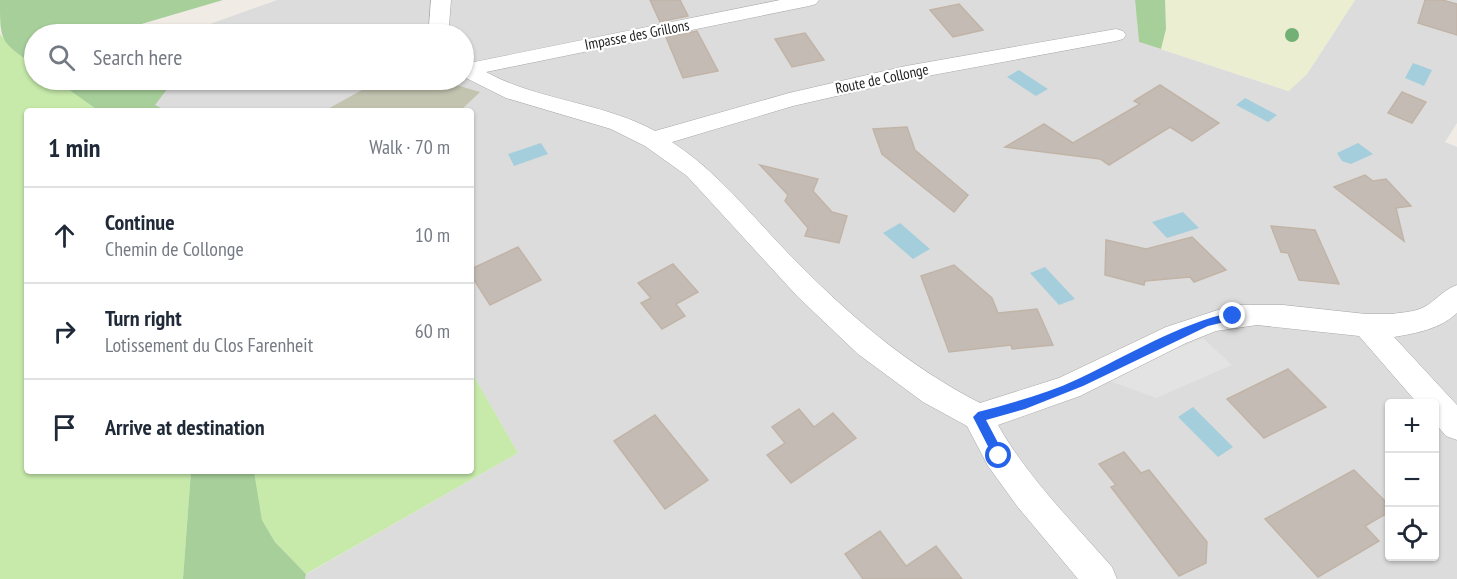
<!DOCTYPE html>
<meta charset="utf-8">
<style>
body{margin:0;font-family:"PT Sans Narrow",sans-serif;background:#f2f2f3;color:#1f2937}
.controls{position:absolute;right:18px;bottom:18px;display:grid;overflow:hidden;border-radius:6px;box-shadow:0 2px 4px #0004}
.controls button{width:54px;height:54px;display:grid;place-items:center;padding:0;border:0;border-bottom:2px solid #e0e1e3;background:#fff;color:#1f2937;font:30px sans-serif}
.stop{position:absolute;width:18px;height:18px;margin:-14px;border:4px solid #2563eb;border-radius:50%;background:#fff}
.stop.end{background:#2563eb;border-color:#fff;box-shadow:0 2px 6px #0008}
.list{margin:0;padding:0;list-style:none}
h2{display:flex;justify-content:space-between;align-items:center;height:78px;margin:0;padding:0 24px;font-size:26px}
h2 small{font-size:20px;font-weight:400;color:#747a83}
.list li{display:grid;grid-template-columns:39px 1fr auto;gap:18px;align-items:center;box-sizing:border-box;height:96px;padding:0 24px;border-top:2px solid #e0e1e3}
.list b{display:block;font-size:22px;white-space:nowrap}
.list p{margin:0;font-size:20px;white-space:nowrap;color:#747a83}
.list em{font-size:20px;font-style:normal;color:#747a83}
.icon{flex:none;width:33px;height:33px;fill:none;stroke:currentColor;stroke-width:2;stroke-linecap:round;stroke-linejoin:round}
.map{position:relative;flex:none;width:1457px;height:579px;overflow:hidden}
.search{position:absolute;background:#fff;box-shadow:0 2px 4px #0004;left:24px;top:24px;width:450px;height:66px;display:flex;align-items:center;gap:15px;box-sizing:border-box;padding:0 21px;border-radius:33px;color:#747a83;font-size:22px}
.panel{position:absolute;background:#fff;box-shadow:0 2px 4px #0004;left:24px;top:108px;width:450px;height:366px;border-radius:6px}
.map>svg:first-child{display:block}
.residential{fill:#dddcdc;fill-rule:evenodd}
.construction{fill:#c3c4b0}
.farmland{fill:#ebeed0}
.grass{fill:#c7eaab}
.forest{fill:#a7cf9a}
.parking{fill:#e3e3e3}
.water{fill:#a5cedd}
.building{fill:#c4bcb4;stroke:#c1b4a7;stroke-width:1.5}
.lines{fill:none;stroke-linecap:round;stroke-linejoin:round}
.street-casing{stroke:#a6a6a6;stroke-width:1}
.street{fill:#fff;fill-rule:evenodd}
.tree{fill:#73b075}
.route{fill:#2563eb}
.labels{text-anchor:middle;stroke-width:4.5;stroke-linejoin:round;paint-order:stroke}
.far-street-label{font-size:15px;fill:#1f1f1f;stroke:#fff}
</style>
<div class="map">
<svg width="1457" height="579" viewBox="0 0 1457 579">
<rect width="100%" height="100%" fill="#f0ece5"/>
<path class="residential" d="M 277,0 L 1135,0 L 1139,42 L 1288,91 L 1307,74 L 1355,0 L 1457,0 L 1457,123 L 1445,142 L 1457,147 L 1457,579 L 298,579 L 518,453 L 471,371 L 471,111 L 160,111 L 132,80 L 464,80 L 464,34 L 182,34 ZM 1390,404 L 1434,404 L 1434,556 L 1390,556 Z"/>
<path class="construction" d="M 380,80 L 439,80 L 480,92 L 460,111 L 324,111 Z"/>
<path class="farmland" d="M 1165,0 L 1355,0 L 1307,74 L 1289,91 L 1161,49 L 1166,29 Z"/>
<g class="grass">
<path d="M 0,34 L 12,49 L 34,65 L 34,80 L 55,80 L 99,111 L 27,111 L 27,471 L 191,471 L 183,579 L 0,579 Z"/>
<path d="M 471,371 L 518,453 L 306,574 L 275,542 L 262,520 L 254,471 L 471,471 Z"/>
</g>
<g class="forest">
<path d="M 0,0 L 223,0 L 138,25 L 126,34 L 34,34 L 34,65 C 0,41 0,42 0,0 Z"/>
<path d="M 1135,0 L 1165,0 L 1166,29 L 1161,49 L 1139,42 Z"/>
<path d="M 55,80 L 174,80 L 155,105 L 167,111 L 99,111 Z"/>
<path d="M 191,471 L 254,471 L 262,520 L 275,542 L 306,574 L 305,579 L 183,579 Z"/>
</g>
<path class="parking" d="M 1203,338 L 1232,365 L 1156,398 L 1104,379 Z"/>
<g class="water">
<path d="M 1413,63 L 1432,70 L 1424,86 L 1405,78 Z"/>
<path d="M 1019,70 L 1048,89 L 1036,96 L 1007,77 Z"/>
<path d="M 1245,98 L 1277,115 L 1268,122 L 1236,105 Z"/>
<path d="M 541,143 L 548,154 L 514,166 L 508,154 Z"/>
<path d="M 1358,143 L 1373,154 L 1351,164 L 1342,161 L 1337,153 Z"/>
<path d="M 1183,212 L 1199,228 L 1167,238 L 1152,222 Z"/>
<path d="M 900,223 L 930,249 L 913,259 L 883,233 Z"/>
<path d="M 1045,267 L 1075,299 L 1059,305 L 1030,273 Z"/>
<path d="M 1193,407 L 1233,447 L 1218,457 L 1178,417 Z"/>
</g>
<g class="building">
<path d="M 650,0 L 680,0 L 688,16 L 660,22 Z"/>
<path d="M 1425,0 L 1442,0 L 1457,4 L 1457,35 L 1418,23 Z"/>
<path d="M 959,4 L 983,30 L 953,37 L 930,10 Z"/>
<path d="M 697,31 L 718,71 L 683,78 L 666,37 Z"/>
<path d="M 805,33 L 824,60 L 792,67 L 775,39 Z"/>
<path d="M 1160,85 L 1219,123 L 1192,141 L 1170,127 L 1109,165 L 1100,159 L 1005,147 L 1044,124 L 1073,143 L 1140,104 L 1134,101 Z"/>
<path d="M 1402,92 L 1426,102 L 1412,123 L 1388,113 Z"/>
<path d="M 907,127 L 915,150 L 968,195 L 954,212 L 882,154 L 873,129 Z"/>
<path d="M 760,165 L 818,179 L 813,191 L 832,212 L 847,216 L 839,243 L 805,236 L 808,228 L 785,201 L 788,195 Z"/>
<path d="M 1365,175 L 1373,181 L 1386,179 L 1411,206 L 1396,208 L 1404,241 L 1334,187 Z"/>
<path d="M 1271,226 L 1315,230 L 1339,284 L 1299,280 L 1288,253 L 1281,252 Z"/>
<path d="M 1192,237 L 1226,270 L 1194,282 L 1190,277 L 1145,281 L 1144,285 L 1105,275 L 1106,240 L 1146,249 Z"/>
<path d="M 518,247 L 541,280 L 490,305 L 471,275 L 471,269 Z"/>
<path d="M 673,264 L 698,292 L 676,304 L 685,316 L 662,329 L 641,303 L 651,298 L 638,283 Z"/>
<path d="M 954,265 L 992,298 L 998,313 L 1037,309 L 1053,345 L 1012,349 L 1011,345 L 949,352 L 921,276 Z"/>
<path d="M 1288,369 L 1326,407 L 1264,438 L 1227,399 Z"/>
<path d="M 799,409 L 814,427 L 833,413 L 856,438 L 791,483 L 767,455 L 785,443 L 772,427 Z"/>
<path d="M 655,415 L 708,480 L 665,509 L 614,441 Z"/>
<path d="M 1124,452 L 1141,473 L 1149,470 L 1207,542 L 1206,563 L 1179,576 L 1111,487 L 1116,485 L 1099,464 Z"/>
<path d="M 1354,470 L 1389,505 L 1389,512 L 1365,526 L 1379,541 L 1318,577 L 1265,519 Z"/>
<path d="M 880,531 L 906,566 L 936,546 L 962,579 L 863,579 L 845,554 Z"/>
</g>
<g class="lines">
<g class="street-casing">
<g id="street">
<path d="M 431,0 L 451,0 L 449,26 L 452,34 L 432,34 L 429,26 Z"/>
<path d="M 780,0 L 819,0 L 816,4 L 809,6 L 486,72 C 539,101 602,102 655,131 L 789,93 L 906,66 L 1116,29 L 1123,31 L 1126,35 L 1123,39 L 1116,41 L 906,80 L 793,106 L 672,142 C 717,171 750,214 787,252 C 845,312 906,365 980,403 L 1059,378 L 1166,327 L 1233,305 L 1283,305 L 1366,314 L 1392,314 C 1405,312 1418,312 1429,304 C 1439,297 1445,289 1457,285 L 1457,313 C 1440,329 1417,333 1394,337 L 1457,405 L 1457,440 L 1446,436 L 1434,422 L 1434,404 L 1418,404 L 1359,336 L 1257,325 L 1216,331 L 1186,343 L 1080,396 L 998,425 C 1028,478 1072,521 1112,567 L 1117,579 L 1078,579 L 1017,506 L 988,466 L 967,426 L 923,402 L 858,354 L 798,297 L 687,176 L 645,146 L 611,129 L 506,98 L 464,77 L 464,61 L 469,63 Z"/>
</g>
</g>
<use href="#street" class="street"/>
</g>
<circle class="tree" cx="1292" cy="35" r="7"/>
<path class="route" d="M 1233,312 L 1237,313 L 1237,319 L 1208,326 L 1083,386 L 1025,409 L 986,420 L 1005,456 L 1003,460 L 995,460 L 973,417 L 978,412 C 1012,403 1046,394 1078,379 C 1129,355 1178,324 1233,312 Z"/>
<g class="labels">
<g class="far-street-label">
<text transform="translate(637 35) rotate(-11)" y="5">Impasse des Grillons</text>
<text transform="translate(882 79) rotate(-12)" y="5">Route de Collonge</text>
</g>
</g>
</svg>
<div class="controls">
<button>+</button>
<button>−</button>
<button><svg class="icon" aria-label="locate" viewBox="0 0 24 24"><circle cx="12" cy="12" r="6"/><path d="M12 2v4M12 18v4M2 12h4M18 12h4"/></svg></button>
</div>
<div class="stop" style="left:999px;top:456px"></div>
<div class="stop end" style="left:1233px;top:316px"></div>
<div class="search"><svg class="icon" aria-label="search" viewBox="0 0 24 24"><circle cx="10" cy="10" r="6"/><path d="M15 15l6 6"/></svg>Search here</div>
<section class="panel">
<h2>1 min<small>Walk · 70 m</small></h2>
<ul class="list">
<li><svg class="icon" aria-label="ahead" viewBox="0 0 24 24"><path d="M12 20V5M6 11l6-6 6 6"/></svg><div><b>Continue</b><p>Chemin de Collonge</p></div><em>10 m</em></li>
<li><svg class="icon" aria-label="right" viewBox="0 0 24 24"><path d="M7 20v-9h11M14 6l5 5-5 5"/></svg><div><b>Turn right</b><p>Lotissement du Clos Farenheit</p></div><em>60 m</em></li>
<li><svg class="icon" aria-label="arrive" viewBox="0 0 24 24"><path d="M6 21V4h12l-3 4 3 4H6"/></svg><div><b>Arrive at destination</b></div></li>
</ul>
</section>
</div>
